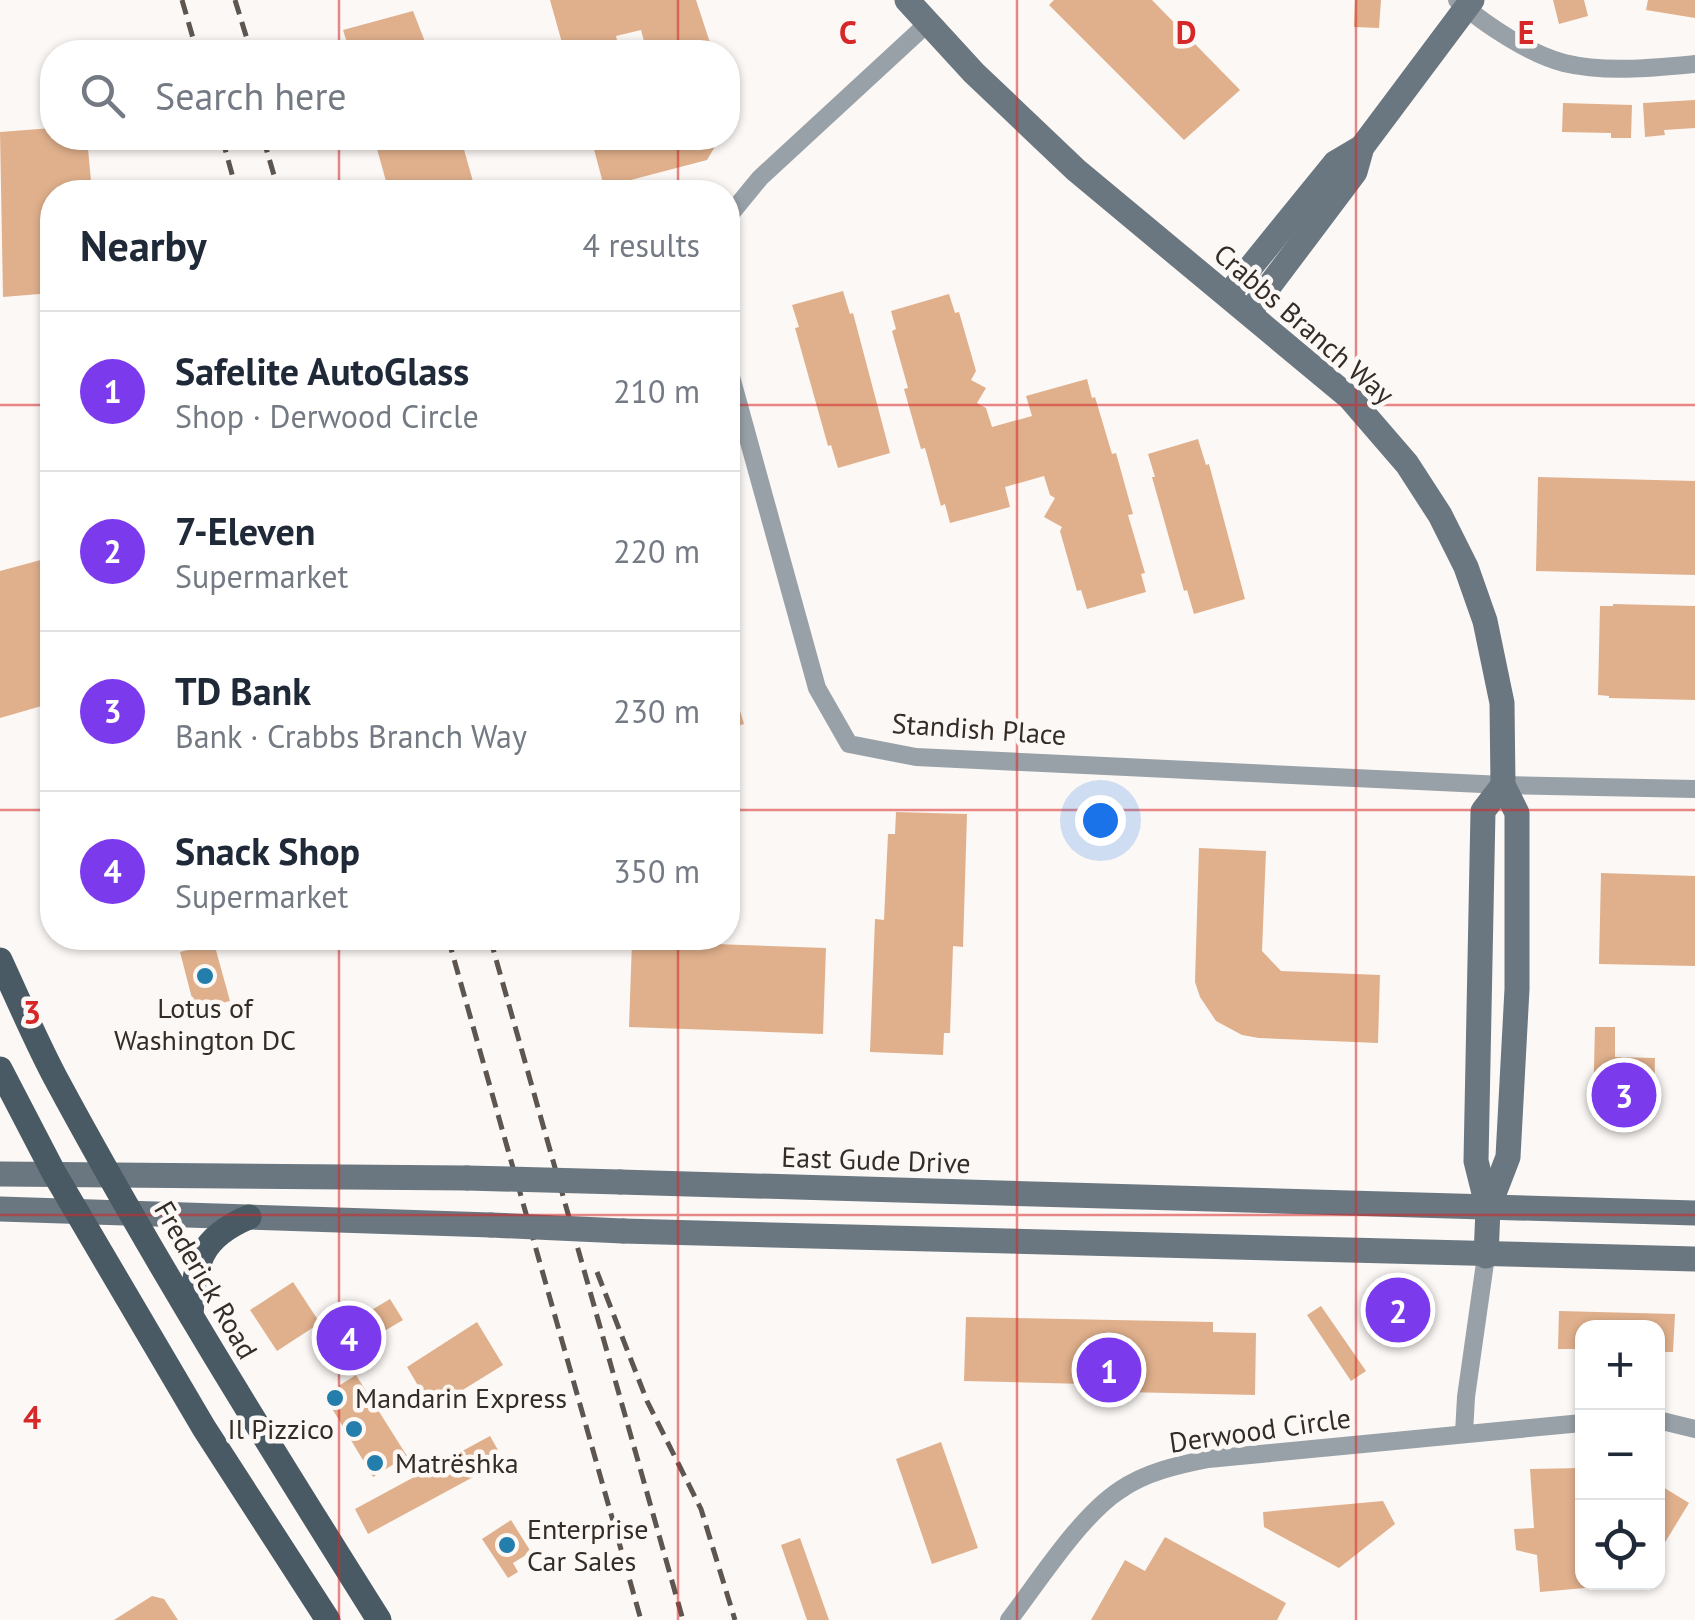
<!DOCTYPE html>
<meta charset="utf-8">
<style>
body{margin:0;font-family:"PT Sans",sans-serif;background:#f2f2f3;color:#1f2937}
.controls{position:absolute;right:30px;bottom:30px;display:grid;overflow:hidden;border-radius:20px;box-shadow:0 2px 8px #0004}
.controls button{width:90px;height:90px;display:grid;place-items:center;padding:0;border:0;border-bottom:2px solid #e0e1e3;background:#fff;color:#1f2937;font:50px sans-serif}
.you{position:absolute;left:1100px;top:820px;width:35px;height:35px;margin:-25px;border:8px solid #fff;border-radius:50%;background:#1a73e8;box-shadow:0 0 0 15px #1a73e833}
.badge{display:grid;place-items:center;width:65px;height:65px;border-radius:50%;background:#7c3aed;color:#fff;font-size:32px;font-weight:700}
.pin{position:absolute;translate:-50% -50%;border:5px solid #fff;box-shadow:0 2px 10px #0006}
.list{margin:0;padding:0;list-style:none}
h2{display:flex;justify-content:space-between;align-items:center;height:130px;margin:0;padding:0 40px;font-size:42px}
h2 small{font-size:32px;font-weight:400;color:#747a83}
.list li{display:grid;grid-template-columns:65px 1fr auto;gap:30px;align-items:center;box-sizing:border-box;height:160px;padding:0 40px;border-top:2px solid #e0e1e3}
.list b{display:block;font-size:38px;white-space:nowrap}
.list p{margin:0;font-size:32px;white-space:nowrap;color:#747a83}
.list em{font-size:32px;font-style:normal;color:#747a83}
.icon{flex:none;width:55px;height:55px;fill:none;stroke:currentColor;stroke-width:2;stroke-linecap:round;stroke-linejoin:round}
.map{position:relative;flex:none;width:1695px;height:1620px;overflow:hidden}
.search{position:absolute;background:#fff;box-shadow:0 2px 8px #0004;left:40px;top:40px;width:700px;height:110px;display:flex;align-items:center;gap:25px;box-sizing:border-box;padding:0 35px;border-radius:40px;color:#747a83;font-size:38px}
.panel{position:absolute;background:#fff;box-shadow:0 2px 8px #0004;left:40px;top:180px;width:700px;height:770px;border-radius:40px}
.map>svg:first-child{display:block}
.building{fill:#e0b08c}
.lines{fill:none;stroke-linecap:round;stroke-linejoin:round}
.street{stroke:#98a1a7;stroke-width:18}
.secondary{stroke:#6a7780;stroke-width:25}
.primary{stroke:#4a5a64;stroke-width:25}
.rail{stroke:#5c5550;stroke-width:5;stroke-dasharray:15 8;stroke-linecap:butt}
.secondary-bridge{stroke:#6a7780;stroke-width:25}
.grid{fill:none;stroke:#d62828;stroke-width:2.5;stroke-opacity:0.55}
.poi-dot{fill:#247eac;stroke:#fcf8f5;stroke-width:4}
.labels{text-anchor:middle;stroke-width:9;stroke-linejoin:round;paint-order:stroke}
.street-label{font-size:28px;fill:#342c26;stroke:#fcf8f5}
.poi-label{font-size:28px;fill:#342c26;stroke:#fcf8f5;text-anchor:start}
.grid-label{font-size:32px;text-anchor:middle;font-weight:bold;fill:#d62828;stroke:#fcf8f5;stroke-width:9;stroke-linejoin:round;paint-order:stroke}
</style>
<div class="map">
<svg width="1695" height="1620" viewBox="0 0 1695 1620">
<rect width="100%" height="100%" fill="#fcf8f5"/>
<g class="building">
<path d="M 550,0 L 696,0 L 713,52 L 647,52 L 641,30 L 616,36 L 617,40 L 564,50 Z"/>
<path d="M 1054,0 L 1152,0 L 1240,90 L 1184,140 L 1049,5 Z"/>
<path d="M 1355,0 L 1381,0 L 1379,28 L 1354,27 Z"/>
<path d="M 1553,0 L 1584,0 L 1588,16 L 1559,24 Z"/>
<path d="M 1648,0 L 1695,0 L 1695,18 L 1646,10 Z"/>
<path d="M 413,11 L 429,52 L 350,52 L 343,30 Z"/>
<path d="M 1695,100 L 1695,128 L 1664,130 L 1665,135 L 1645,137 L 1643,103 Z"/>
<path d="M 1563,103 L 1632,105 L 1631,138 L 1611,138 L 1611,133 L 1562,132 Z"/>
<path d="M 52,128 L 52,138 L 87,138 L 92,192 L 52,192 L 52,293 L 3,297 L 0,132 Z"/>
<path d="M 374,138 L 457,138 L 459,147 L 463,146 L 476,192 L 389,192 Z"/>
<path d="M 591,138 L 720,138 L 707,160 L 604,187 Z"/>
<path d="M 843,291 L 850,314 L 853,313 L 890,453 L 838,468 L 831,445 L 828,446 L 795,328 L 799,327 L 792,305 Z"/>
<path d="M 949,294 L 955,313 L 959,312 L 976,371 L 971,380 L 986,388 L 977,403 L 986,408 L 992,427 L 1032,416 L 1026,396 L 1087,379 L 1092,398 L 1095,397 L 1112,454 L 1116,453 L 1133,514 L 1128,515 L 1145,573 L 1141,574 L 1146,592 L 1087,609 L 1081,590 L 1077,591 L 1060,531 L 1062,527 L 1044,517 L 1055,498 L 1050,495 L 1044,476 L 1005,487 L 1010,507 L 950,523 L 945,504 L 941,506 L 925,448 L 921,449 L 904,389 L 908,388 L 892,331 L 896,329 L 891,311 Z"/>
<path d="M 1198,439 L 1206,465 L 1209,464 L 1245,599 L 1194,614 L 1187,590 L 1184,591 L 1152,477 L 1155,477 L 1148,454 Z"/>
<path d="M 1538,477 L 1695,481 L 1695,575 L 1536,571 Z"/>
<path d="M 48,558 L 52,575 L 52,703 L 0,718 L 0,571 Z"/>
<path d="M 1613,604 L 1695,606 L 1695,700 L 1609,698 L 1609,696 L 1598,695 L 1600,606 L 1613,606 Z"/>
<path d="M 728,670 L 744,724 L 728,729 Z"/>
<path d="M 896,812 L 967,814 L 963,947 L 953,946 L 950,1033 L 944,1033 L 943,1055 L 870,1052 L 875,919 L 884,920 L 888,834 L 895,834 Z"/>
<path d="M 1199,848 L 1266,851 L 1262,951 L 1281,971 L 1380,975 L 1378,1043 L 1259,1038 L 1242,1035 L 1216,1021 L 1200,997 L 1195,982 Z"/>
<path d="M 1601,873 L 1695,876 L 1695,966 L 1599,964 Z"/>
<path d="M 632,941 L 826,948 L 823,1034 L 629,1027 Z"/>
<path d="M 214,943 L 230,1001 L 195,1010 L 180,952 Z"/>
<path d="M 1595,1027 L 1615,1027 L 1615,1057 L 1655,1058 L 1654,1107 L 1593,1106 Z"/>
<path d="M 1400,1277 L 1430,1319 L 1395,1343 L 1366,1301 Z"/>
<path d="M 293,1282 L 320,1323 L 277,1351 L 250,1310 Z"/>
<path d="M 390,1299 L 403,1320 L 344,1355 L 331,1334 Z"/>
<path d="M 1321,1306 L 1366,1371 L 1351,1381 L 1307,1315 Z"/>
<path d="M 1559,1311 L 1675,1314 L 1673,1352 L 1658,1352 L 1658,1328 L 1582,1328 L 1582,1349 L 1558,1349 Z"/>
<path d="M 966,1317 L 1213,1322 L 1213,1332 L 1256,1333 L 1255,1395 L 1125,1392 L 1125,1385 L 964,1381 Z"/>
<path d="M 477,1322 L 503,1365 L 432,1409 L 407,1367 Z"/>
<path d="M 356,1375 L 407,1456 L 373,1477 L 324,1395 Z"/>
<path d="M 490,1436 L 498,1450 L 483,1458 L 488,1469 L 368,1534 L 355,1509 Z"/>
<path d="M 941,1442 L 978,1548 L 932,1564 L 896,1459 Z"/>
<path d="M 1582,1468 L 1582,1582 L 1596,1582 L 1596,1587 L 1540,1592 L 1537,1555 L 1516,1550 L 1514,1529 L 1534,1528 L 1530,1469 Z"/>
<path d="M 1658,1484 L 1689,1503 L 1661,1549 L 1658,1547 Z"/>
<path d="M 1383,1501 L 1395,1524 L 1339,1568 L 1264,1527 L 1263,1512 Z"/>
<path d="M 511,1520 L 531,1552 L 513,1563 L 518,1572 L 508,1578 L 482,1539 Z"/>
<path d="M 1165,1537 L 1286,1603 L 1277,1620 L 1091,1620 L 1125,1560 L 1145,1571 Z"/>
<path d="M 800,1538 L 829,1620 L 807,1620 L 781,1545 Z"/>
<path d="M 152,1596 L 164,1599 L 178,1620 L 114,1620 Z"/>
</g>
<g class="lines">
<g class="street">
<path d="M 1457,0 C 1484,24 1529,54 1564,63 C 1605,73 1653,68 1695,64"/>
<path d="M 728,217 L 760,178 L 928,23"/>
<path d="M 728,366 L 817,688 L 849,744 L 916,757 L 1503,785 L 1695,789"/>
<path d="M 1658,1420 L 1695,1429"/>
<path d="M 1464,1433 L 1466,1397 L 1486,1256"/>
<path d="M 1009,1620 C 1039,1581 1080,1516 1120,1490 C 1146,1472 1178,1465 1208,1459 L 1582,1423"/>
</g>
<g class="secondary">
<path d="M 907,0 L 974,73 L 1076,170 L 1350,398 L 1407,464 L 1440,515 L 1466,567 L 1485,621 L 1502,703 L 1503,785 L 1517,813 L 1517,989 L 1508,1157 L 1488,1209"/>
<path d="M 1228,295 L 1335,163 L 1362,147 L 1472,0"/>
<path d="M 1249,313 L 1355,172 L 1362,147"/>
<path d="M 0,1174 L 467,1178"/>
<path d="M 620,1182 L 1695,1213"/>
<path d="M 0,1209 L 491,1225"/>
<path d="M 623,1231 L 1695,1259"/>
<path d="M 1486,1256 L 1488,1209 L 1476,1161 L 1483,811 L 1503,785"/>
</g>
<g class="primary">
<path d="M 0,960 C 18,999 35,1039 55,1077 C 155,1263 267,1442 379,1620"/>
<path d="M 0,1069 L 54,1173 L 204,1428 L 328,1620"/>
<path d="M 191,1314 C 195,1263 199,1238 249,1217"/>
</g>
<g class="rail">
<path d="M 182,0 L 197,52"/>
<path d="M 235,0 L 251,52"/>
<path d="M 222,138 L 237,192"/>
<path d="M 263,138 L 279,192"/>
<path d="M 448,938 L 641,1620"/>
<path d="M 490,938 L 683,1620"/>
<path d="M 597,1272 L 647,1401 L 701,1509 L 735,1620"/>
</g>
<g class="secondary-bridge">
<path d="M 467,1178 L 620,1182"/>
<path d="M 491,1225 L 623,1231"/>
</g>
</g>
<path class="grid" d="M 339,0 L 339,52M 678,0 L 678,52M 1017,0 L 1017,1620M 1356,0 L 1356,1620M 339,138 L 339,192M 678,138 L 678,192M 0,405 L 52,405M 728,405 L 1695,405M 0,810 L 52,810M 728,810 L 1695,810M 339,938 L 339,1620M 678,938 L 678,1620M 0,1215 L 1695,1215"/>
<g class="poi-dot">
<circle cx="205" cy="976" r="10"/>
<circle cx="335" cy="1398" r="10"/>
<circle cx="354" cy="1429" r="10"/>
<circle cx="375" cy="1463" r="10"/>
<circle cx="507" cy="1545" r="10"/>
</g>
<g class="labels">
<g class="street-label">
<text transform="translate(1304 324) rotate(41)" y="10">Crabbs Branch Way</text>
<text transform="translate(979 729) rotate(4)" y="10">Standish Place</text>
<text transform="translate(876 1160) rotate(2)" y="10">East Gude Drive</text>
<text transform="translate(206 1280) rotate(60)" y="10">Frederick Road</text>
<text transform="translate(1260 1430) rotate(-8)" y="10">Derwood Circle</text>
</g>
<g class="poi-label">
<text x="205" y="1018" text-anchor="middle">Lotus of<tspan x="205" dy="32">Washington DC</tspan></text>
<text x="355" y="1408">Mandarin Express</text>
<text x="334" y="1439" text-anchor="end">Il Pizzico</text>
<text x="395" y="1473">Matrëshka</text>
<text x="527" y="1539">Enterprise<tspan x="527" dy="32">Car Sales</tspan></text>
</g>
</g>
<g class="grid-label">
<text x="848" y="44">C</text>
<text x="1186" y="44">D</text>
<text x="1526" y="44">E</text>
<text x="32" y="1024">3</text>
<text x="32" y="1429">4</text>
</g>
</svg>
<div class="controls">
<button>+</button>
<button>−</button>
<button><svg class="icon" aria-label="locate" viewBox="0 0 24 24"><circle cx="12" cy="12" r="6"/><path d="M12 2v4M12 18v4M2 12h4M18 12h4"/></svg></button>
</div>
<div class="you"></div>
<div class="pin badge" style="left:1109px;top:1370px">1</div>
<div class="pin badge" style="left:1398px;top:1310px">2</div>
<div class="pin badge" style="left:1624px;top:1095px">3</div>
<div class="pin badge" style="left:349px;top:1338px">4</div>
<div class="search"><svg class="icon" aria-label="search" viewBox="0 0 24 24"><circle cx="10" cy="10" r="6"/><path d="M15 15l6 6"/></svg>Search here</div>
<section class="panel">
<h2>Nearby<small>4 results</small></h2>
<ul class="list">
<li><span class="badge">1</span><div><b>Safelite AutoGlass</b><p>Shop · Derwood Circle</p></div><em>210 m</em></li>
<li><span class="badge">2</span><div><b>7-Eleven</b><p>Supermarket</p></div><em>220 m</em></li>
<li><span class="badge">3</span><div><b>TD Bank</b><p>Bank · Crabbs Branch Way</p></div><em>230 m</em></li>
<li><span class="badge">4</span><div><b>Snack Shop</b><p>Supermarket</p></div><em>350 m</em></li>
</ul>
</section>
</div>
